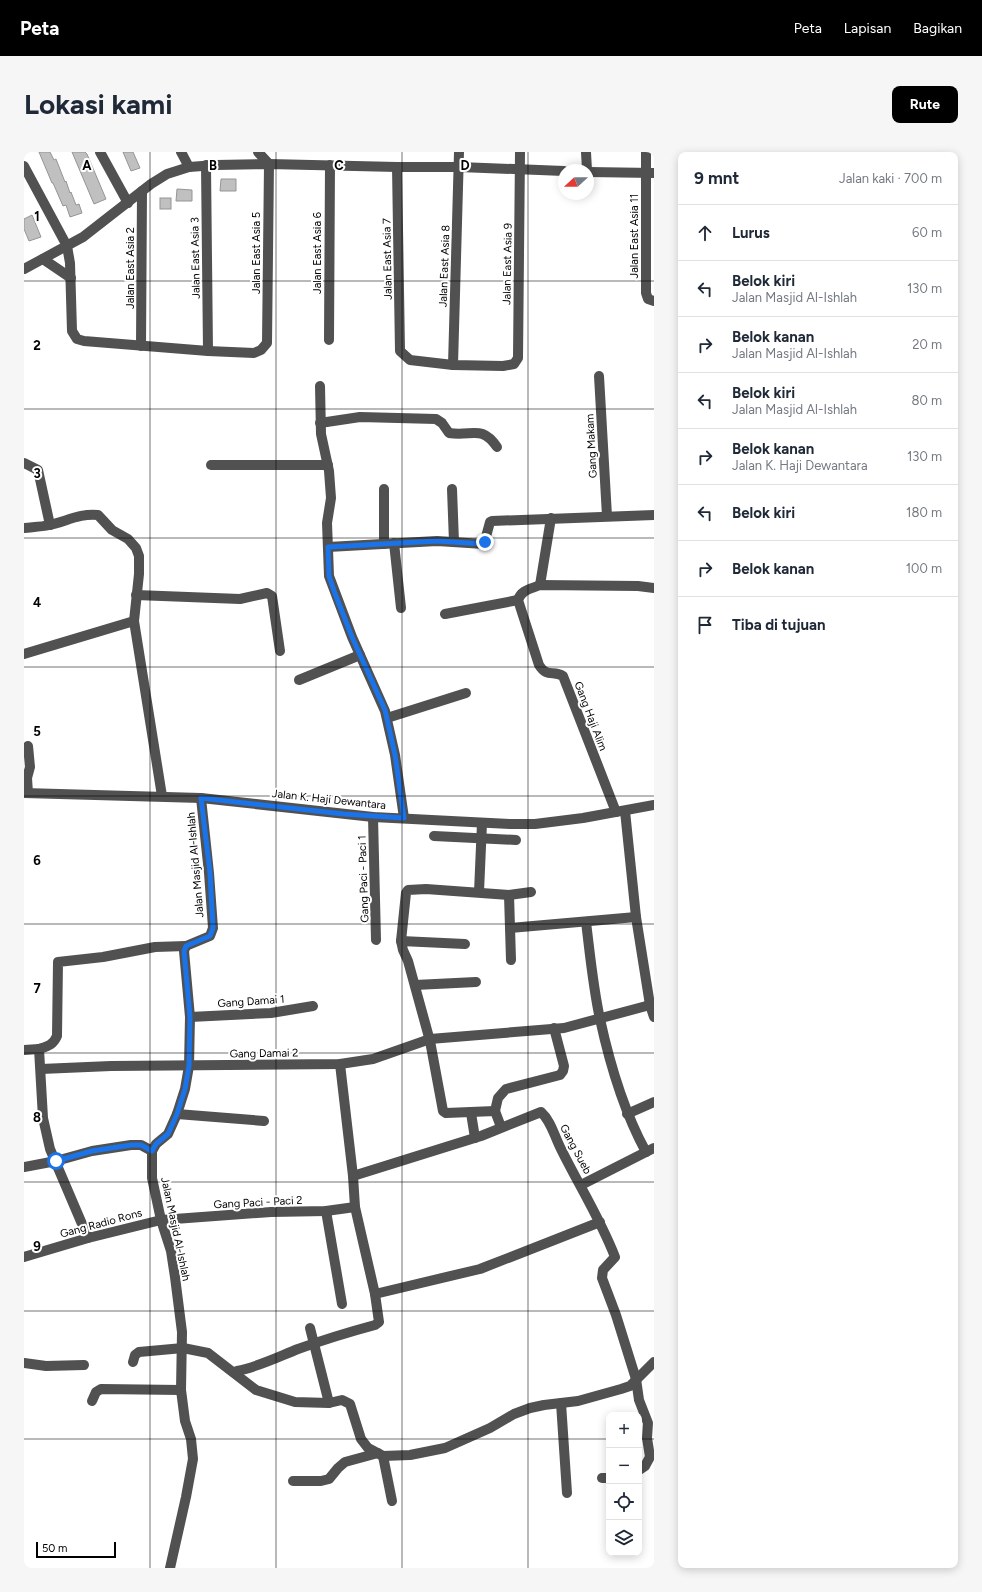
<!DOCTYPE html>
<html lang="id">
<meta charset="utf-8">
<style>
body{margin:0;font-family:Figtree,sans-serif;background:#f6f6f7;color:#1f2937}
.controls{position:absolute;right:12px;bottom:12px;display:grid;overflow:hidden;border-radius:8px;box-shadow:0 2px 10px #0003}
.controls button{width:36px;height:36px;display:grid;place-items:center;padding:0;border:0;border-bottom:1px solid #e0e1e3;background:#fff;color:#1f2937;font:20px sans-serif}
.compass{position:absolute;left:534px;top:12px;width:36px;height:36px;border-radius:50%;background:#fff;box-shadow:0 2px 10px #0003;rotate:249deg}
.scale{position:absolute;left:12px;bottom:10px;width:80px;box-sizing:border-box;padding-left:4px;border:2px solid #000;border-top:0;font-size:11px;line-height:14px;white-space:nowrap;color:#000;-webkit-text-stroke:3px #fff;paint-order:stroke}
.stop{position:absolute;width:12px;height:12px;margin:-9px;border:3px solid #1a73e8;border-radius:50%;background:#fff}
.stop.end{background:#1a73e8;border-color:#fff;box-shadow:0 1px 4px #0008}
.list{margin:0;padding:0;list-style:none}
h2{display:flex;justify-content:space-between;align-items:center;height:52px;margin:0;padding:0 16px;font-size:17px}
h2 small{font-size:13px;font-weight:400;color:#747a83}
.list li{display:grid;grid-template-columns:26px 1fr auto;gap:12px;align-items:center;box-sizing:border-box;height:56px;padding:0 16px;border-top:1px solid #e0e1e3}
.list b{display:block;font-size:15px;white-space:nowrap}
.list p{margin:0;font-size:13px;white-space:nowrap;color:#747a83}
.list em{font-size:13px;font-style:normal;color:#747a83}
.icon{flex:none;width:22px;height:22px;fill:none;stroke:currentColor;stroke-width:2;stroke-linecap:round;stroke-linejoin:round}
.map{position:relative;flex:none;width:630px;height:1416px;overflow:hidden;border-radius:8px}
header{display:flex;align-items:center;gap:24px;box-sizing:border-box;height:56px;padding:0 20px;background:#000;color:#fff}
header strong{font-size:19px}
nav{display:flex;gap:22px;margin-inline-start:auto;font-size:14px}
.intro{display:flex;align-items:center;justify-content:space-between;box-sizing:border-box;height:96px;padding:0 24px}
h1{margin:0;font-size:28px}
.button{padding:10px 18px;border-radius:8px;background:#000;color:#fff;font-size:14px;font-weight:700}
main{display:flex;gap:24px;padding:0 24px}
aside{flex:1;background:#fff;border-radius:8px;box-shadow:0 2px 10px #0003}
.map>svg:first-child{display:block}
.building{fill:#c0c0c0;stroke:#959595}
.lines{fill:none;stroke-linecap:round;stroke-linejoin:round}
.minor{stroke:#515151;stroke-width:10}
.route{stroke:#1a73e8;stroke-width:5}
.grid{fill:none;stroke:#000;stroke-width:1;stroke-opacity:0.55}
.labels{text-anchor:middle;stroke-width:4;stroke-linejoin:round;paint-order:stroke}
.street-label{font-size:11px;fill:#000;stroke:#fff}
.grid-label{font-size:13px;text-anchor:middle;font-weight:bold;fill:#000;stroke:#fff;stroke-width:4;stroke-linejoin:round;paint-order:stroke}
</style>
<header>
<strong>Peta</strong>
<nav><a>Peta</a><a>Lapisan</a><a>Bagikan</a></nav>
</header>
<div class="intro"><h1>Lokasi kami</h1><a class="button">Rute</a></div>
<main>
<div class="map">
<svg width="630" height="1416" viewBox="0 0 630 1416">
<rect width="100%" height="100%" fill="#fff"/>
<g class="building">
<path d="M 15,0 L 26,0 L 30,8 L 32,7 L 41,30 L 42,29 L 46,41 L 47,40 L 52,53 L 55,52 L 58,61 L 46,65 L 42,53 L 39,54 L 29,31 L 28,31 Z"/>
<path d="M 48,0 L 61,0 L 63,2 L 82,47 L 70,52 Z"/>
<path d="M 99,0 L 109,0 L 116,16 L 107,19 Z"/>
<path d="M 197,27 L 212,27 L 212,39 L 196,39 Z"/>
<path d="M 153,37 L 168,38 L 168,49 L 152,49 Z"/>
<rect x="136" y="46" width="11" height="11"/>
<path d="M 8,63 L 17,85 L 5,89 L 0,77 L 0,67 Z"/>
</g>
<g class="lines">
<g class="minor">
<path d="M 76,0 L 104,51"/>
<path d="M 157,0 L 165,15"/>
<path d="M 562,0 L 563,18"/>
<path d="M 622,0 L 622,141 L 624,147 L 630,149"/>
<path d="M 182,13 L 184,199"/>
<path d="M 0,14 L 43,94 L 46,111 L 48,179 L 53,187 L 60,189 L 184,199 L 230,201 L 237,198 L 243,191 L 245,12 L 234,0"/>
<path d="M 373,15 L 376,199 L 386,208 L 429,213 L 479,214 L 490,212 L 494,206 L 496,0"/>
<path d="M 564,20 L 630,21"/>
<path d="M 19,107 L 47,126"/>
<path d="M 0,117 L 59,85 L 127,32 L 143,22 L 165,15 L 192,13 L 245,12 L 373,15 L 435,15 L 540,19"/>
<path d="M 305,188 L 306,13"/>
<path d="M 117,194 L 118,39"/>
<path d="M 429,213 L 435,0"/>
<path d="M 575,224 L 583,364"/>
<path d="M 296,234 L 297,282 L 305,319 L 307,346 L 303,371 L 305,424 L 328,485 L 361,559 L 371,603 L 380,666"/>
<path d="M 296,271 L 336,265 L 412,267 L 418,271 L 425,281 C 448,285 457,272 473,295"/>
<path d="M 0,311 L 14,318 L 26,373"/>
<path d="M 187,313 L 304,313"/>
<path d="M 360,337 L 360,392"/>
<path d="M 428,337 L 430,390"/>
<path d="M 0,376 C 8,375 17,375 25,373 C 41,370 56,361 74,363 L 88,378 L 104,387 L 112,396 L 115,404 L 115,422 L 110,469 L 138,644"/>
<path d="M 370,391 L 377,456"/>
<path d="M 304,395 L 413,389 L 460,392 L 466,370 L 468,369 L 630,363"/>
<path d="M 516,433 L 527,366"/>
<path d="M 112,443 L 216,447 L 243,441 L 248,444 L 256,499"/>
<path d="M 421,462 L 494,448"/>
<path d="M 0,502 L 110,469"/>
<path d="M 275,528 L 336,503"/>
<path d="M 363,566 L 442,541"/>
<path d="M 4,594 L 6,615 L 3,626 L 4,641"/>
<path d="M 0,641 L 177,646 L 349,665 L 486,672 L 511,672 L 559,666 L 630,653"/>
<path d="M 601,659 L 612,765 L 626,853 L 630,865"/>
<path d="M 592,660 L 539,524 C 529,518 523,526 515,513 L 494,448 C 497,438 507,437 516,433 L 614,434 L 630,436"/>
<path d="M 349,665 L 352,788"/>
<path d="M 410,684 L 492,688"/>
<path d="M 455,740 L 458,671"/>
<path d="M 485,743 L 487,808"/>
<path d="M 562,770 C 566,802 569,835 576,867 C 586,913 599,958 622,1000"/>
<path d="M 486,776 L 612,765"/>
<path d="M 377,789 L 379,798 L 384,809 L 406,889 L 419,959 L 422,961 L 471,959 L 477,975"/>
<path d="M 441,792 L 377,789 L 382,741 L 384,738 L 402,737 L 485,743 L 507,740"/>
<path d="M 391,833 L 452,830"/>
<path d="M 166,865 L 247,861 L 289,854"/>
<path d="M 0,898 L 15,897"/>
<path d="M 17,917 L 87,914 L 316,912 L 349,907 L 406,887 L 540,876 L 626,853"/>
<path d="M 471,959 L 474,946 L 482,937 L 536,923 L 539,919 L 540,914 L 530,876"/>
<path d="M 447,961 L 451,986"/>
<path d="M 153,962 L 240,969"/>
<path d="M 603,962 L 630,950"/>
<path d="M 0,1015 L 32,1009 L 68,999 L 107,993 L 117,993 L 128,999"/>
<path d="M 329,1024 L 457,984 L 517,960 C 527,969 530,983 536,995 C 554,1032 576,1066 591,1105 L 579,1118 L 578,1126 L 592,1163 L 612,1227 L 615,1248 L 624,1271 L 623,1286 L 626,1305 L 621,1314 L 615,1318"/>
<path d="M 557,1033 L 630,996"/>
<path d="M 302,1059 L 318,1152"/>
<path d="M 64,1086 L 26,997 L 19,966 L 15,897 C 24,894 29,893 33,884 L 34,810 L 79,805 L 131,795 L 162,794"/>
<path d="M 0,1105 L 64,1086 L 137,1068 L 247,1060 L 302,1059 L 331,1055"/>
<path d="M 351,1142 L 456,1117 L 576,1070"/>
<path d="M 286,1176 L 305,1251"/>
<path d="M 109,1210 L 111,1203 L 115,1200 L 159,1196 L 184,1201 L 232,1238 L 271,1250 L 305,1251 L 318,1248 L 326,1252 L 337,1287 L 344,1296 L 359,1304 L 386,1303 L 421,1296 L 466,1276 L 490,1262 L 506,1256 L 520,1253 L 554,1249 L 597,1237 L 606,1234 L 630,1210"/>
<path d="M 0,1211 L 22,1214 L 60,1213"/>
<path d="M 213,1219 C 234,1215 254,1205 274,1197 C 299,1188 325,1180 351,1173 L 355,1170 L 351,1142 L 331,1055 L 329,1024 L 316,912"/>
<path d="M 68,1249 L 72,1240 L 77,1237 L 157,1238"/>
<path d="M 537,1251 L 543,1341"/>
<path d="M 359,1304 L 368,1349"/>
<path d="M 578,1326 L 585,1326"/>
<path d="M 269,1329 L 297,1329 L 305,1327 L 314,1316 L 321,1310 L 354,1301"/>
<path d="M 146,1416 L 162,1345 L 169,1307 L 167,1287 L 161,1269 L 157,1238 L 158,1180 L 151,1125 L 147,1099 L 137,1068 L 128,1026 L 128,999 L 132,992 L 144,982 L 153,962 L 161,937 L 165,914 L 166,865 L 160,799 L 162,794 L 186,784 L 189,776 L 185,721 L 177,646"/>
</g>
</g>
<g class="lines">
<path class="route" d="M 32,1009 L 68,999 L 107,993 L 117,993 L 128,999 L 132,992 L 144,982 L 153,962 L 161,937 L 165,914 L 166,865 L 160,799 L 162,794 L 186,784 L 189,776 L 186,721 L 177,646 L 320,662 L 380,666 L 371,603 L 361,558 L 328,485 L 310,439 L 305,424 L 304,395 L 413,389 L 460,392 L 461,390"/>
</g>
<path class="grid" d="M 126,0 L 126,1416M 252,0 L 252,1416M 378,0 L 378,1416M 504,0 L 504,1416M 0,129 L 630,129M 0,257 L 630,257M 0,386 L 630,386M 0,515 L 630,515M 0,644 L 630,644M 0,772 L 630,772M 0,901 L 630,901M 0,1030 L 630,1030M 0,1159 L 630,1159M 0,1287 L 585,1287M 615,1287 L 630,1287"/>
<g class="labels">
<g class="street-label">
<text transform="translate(610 84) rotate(-90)" y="4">Jalan East Asia 11</text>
<text transform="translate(232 101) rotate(-90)" y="4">Jalan East Asia 5</text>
<text transform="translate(293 101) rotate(-90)" y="4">Jalan East Asia 6</text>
<text transform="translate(171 106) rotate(-91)" y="4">Jalan East Asia 3</text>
<text transform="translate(363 107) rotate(-91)" y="4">Jalan East Asia 7</text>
<text transform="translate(483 112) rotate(-89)" y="4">Jalan East Asia 9</text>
<text transform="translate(420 114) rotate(-88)" y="4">Jalan East Asia 8</text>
<text transform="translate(106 116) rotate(-90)" y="4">Jalan East Asia 2</text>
<text transform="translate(567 294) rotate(-93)" y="4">Gang Makam</text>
<text transform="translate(567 564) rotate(69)" y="4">Gang Haji Alim</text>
<text transform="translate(305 647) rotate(6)" y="4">Jalan K. Haji Dewantara</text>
<text transform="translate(171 713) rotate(-95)" y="4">Jalan Masjid Al-Ishlah</text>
<text transform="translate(339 727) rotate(-92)" y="4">Gang Paci - Paci 1</text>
<text transform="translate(227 849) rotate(-4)" y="4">Gang Damai 1</text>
<text transform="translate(240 901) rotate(-1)" y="4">Gang Damai 2</text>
<text transform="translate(552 997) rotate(62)" y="4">Gang Sueb</text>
<text transform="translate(234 1050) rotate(-3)" y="4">Gang Paci - Paci 2</text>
<text transform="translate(77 1071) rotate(-15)" y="4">Gang Radio Rons</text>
<text transform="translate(152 1077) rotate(78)" y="4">Jalan Masjid Al-Ishlah</text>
</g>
</g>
<g class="grid-label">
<text x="63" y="18">A</text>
<text x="189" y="18">B</text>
<text x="315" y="18">C</text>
<text x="441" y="18">D</text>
<text x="13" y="69">1</text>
<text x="13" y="198">2</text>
<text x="13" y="326">3</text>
<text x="13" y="455">4</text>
<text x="13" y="584">5</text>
<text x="13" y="713">6</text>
<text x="13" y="841">7</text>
<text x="13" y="970">8</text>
<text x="13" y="1099">9</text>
</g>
</svg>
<div class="controls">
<button>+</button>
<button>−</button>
<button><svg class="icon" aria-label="locate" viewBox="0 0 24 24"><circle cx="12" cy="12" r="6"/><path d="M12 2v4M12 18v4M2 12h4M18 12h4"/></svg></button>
<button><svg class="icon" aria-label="layers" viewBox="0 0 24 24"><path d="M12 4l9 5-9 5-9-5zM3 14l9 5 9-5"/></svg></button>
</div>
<svg class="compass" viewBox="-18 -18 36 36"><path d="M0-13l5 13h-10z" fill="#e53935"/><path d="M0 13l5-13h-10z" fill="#747a83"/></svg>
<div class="scale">50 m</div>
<div class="stop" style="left:32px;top:1009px"></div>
<div class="stop end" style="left:461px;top:390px"></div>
</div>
<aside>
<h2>9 mnt<small>Jalan kaki · 700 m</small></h2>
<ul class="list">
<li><svg class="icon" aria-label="ahead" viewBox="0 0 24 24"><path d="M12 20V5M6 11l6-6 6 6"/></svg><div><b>Lurus</b></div><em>60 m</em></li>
<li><svg class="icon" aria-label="left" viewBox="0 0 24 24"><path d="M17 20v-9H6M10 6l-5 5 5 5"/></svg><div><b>Belok kiri</b><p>Jalan Masjid Al-Ishlah</p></div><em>130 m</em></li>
<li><svg class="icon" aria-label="right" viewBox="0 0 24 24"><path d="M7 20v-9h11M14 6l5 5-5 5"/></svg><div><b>Belok kanan</b><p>Jalan Masjid Al-Ishlah</p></div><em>20 m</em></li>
<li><svg class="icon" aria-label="left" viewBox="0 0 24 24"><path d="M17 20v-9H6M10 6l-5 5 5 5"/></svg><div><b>Belok kiri</b><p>Jalan Masjid Al-Ishlah</p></div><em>80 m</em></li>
<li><svg class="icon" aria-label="right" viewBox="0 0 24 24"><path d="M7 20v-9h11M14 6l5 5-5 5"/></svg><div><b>Belok kanan</b><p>Jalan K. Haji Dewantara</p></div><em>130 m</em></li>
<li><svg class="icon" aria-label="left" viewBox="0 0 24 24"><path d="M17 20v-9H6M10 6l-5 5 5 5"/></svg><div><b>Belok kiri</b></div><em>180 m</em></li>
<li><svg class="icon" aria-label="right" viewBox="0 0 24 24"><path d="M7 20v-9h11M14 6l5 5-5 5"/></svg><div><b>Belok kanan</b></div><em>100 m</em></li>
<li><svg class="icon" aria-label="arrive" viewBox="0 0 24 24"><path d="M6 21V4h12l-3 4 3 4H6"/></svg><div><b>Tiba di tujuan</b></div></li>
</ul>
</aside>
</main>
